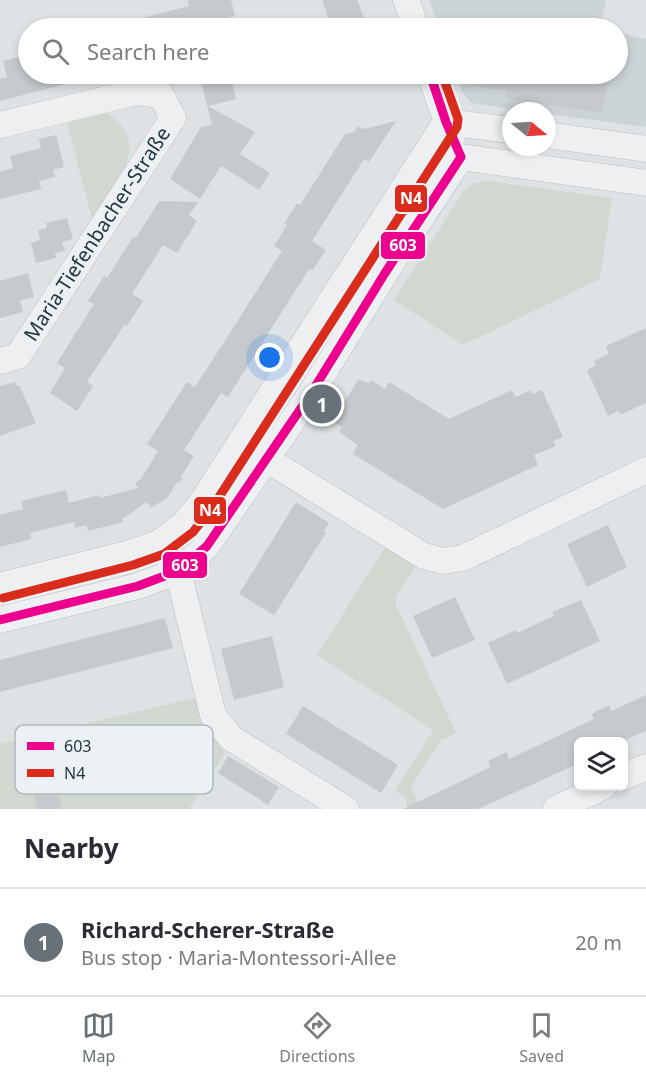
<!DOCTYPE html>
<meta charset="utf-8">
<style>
body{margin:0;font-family:"Noto Sans",sans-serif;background:#f2f2f3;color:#2b2b33}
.controls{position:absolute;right:18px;bottom:18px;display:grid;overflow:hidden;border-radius:9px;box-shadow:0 3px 9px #0003}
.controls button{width:54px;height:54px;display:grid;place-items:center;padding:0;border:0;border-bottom:2px solid #e1e1e2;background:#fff;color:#2b2b33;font:30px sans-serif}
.compass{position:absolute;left:502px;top:102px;width:54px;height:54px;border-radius:50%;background:#fff;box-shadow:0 3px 9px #0003;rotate:108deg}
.you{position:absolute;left:270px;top:358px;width:21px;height:21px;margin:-15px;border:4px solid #fff;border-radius:50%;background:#1a73e8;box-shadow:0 0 0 9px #1a73e833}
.badge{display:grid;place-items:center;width:39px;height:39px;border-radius:50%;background:#667277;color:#fff;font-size:20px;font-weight:700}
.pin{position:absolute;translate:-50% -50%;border:3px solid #fff;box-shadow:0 2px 6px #0006}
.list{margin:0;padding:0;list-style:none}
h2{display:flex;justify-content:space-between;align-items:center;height:78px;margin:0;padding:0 24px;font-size:26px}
h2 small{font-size:20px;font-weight:400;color:#7c7c81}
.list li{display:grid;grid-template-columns:39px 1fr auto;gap:18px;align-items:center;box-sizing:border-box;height:108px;padding:0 24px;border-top:2px solid #e1e1e2}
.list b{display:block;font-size:22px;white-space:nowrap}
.list p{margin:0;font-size:20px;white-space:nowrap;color:#7c7c81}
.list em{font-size:20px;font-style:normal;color:#7c7c81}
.icon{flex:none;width:33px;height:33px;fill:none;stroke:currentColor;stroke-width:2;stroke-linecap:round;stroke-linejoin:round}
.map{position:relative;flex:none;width:646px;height:809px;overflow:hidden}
.search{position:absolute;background:#fff;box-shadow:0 3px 9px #0003;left:18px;right:18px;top:18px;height:66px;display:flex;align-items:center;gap:15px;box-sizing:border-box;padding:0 21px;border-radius:33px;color:#7c7c81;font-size:22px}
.sheet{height:186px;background:#fff}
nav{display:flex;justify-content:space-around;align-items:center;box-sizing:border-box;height:84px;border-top:2px solid #e1e1e2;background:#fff;font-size:16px;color:#7c7c81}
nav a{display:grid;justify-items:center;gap:3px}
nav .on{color:#667277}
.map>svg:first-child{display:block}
.built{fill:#ccd3d7}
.green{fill:#d1d8cf}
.building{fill:#c6cacc}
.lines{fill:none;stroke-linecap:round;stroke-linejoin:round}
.street-casing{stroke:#bdc0c2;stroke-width:27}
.street{stroke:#edeff0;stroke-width:26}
.bus-1-casing{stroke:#ebf1f4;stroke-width:14}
.bus-2-casing{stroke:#ebf1f4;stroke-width:14}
.bus-1{stroke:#ec008d;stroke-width:9}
.bus-2{stroke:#da2c1c;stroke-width:9}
.labels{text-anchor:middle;stroke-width:4.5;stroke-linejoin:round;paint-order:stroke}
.street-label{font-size:20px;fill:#26353c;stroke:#ebf1f4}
.key{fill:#ebf1f4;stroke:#b0b9bd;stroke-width:1.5}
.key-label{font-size:16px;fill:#26353c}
.line-badge{stroke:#ebf1f4;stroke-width:2}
.badge-label{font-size:16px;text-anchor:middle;font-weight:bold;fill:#fff}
</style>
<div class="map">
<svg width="646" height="809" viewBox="0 0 646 809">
<rect width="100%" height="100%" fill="#dee2e4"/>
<g class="built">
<path d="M 429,0 L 606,0 L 600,28 L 439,28 Z"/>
<path d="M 618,33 L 646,39 L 646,127 L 547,114 L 547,111 L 526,111 L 472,103 L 462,92 L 455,74 L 618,74 Z"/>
</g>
<g class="green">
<path d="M 106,113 C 156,143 114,186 92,220 L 67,123 Z"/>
<path d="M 488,181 L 612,198 L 600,279 L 463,345 L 394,300 L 463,192 L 474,183 Z"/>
<path d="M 385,547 L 416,566 L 396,596 L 396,605 L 456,733 L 441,740 L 411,787 L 421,809 L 408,809 L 405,797 L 395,791 L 433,730 L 317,655 Z"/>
<path d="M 194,698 L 225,754 L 189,809 L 0,809 L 0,744 Z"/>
</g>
<g class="building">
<path d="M 188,0 L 231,0 L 235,16 L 187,28 L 127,28 L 126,22 L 189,6 Z"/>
<path d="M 322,0 L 357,0 L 368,28 L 332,28 Z"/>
<path d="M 28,55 L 28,74 L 84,74 L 85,79 L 0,101 L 0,79 L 7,77 L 3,61 Z"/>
<path d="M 199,74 L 230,74 L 236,99 L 208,106 L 255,132 L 240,154 L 270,173 L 259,190 L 221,166 L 200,199 L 170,179 L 201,127 L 212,125 Z"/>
<path d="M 456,74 L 609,74 L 602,113 L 505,98 L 506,91 L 456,83 Z"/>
<path d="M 396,121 L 369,162 L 364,159 L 312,241 L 326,250 L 312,271 L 309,269 L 228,397 L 221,393 L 184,450 L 194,456 L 181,477 L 182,480 L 176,484 L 168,497 L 151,508 L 147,502 L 122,519 L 123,522 L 88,531 L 86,525 L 75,528 L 74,522 L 30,533 L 31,539 L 0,547 L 0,515 L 23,509 L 21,501 L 66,490 L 69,503 L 99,495 L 100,498 L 138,488 L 135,483 L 141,479 L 158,451 L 147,444 L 187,382 L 195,387 L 219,350 L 282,251 L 274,246 L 287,225 L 284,224 L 297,203 L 300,205 L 345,134 L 354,132 L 358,126 L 364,129 Z"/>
<path d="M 56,135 L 64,167 L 53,170 L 55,177 L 39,181 L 41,189 L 0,199 L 0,172 L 13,168 L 10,156 L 41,148 L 39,139 Z"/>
<path d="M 159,201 L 198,202 L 189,215 L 197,221 L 177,253 L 163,245 L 132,294 L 143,301 L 127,326 L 125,324 L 87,382 L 93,386 L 77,411 L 50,393 L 65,368 L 57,363 L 94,304 L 88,301 L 104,276 L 107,278 L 133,237 L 136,238 Z"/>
<path d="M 67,218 L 73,239 L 62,242 L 65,251 L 55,253 L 56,258 L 36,263 L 31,243 L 40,240 L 38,230 L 47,228 L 46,223 Z"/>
<path d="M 28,273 L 34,297 L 20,300 L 23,312 L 0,318 L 0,281 Z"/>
<path d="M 646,328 L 646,403 L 620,415 L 618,411 L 608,416 L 587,370 L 596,365 L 594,361 L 609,354 L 606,346 Z"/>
<path d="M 359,379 L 369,384 L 371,380 L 385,389 L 389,382 L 449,419 L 512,390 L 516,397 L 530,390 L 533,394 L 542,390 L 563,437 L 553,441 L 556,446 L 534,455 L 538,465 L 443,509 L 353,454 L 358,445 L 339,432 L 342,427 L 332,421 Z"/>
<path d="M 15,382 L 16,386 L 19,385 L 36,423 L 0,436 L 0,386 Z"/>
<path d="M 296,502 L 329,523 L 324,531 L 326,533 L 274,615 L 239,594 Z"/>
<path d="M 608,525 L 627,567 L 587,587 L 567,544 Z"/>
<path d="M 455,597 L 475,640 L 432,658 L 413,616 Z"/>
<path d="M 581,600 L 600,641 L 507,684 L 488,643 L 516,630 L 517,633 L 536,624 L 554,616 L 552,612 Z"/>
<path d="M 165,618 L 173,648 L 0,692 L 0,660 Z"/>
<path d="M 272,636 L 284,687 L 234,700 L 221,649 Z"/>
<path d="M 646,695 L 646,731 L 623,741 L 579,741 L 579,763 L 540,781 L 478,809 L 403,809 L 491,767 L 488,761 L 506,752 L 509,759 L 594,719 L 591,714 L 609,705 L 611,711 Z"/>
<path d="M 303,706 L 398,765 L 381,793 L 286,734 Z"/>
<path d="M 228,756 L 279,787 L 268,805 L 218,773 Z"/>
<path d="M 56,782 L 62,809 L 37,809 L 32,787 Z"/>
</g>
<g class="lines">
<g class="street-casing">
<g id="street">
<path d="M 406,0 L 416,28"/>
<path d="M 430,74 L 452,137"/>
<path d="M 446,122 L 511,130"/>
<path d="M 0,125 L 136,92 L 161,95 L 173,118 L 18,356 L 0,361"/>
<path d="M 547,135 L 646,149"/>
<path d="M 461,157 L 646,183"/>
<path d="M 266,459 L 424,556 L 444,561 L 463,558 L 646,470"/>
<path d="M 169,558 L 178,571 L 213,715 L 231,738 L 346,809"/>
<path d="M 0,586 L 130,553 L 159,543 L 185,523 L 202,502 L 446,122"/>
<path d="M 0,620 L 138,586 L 178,571 L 207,546 L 310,395 L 385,273 L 461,157"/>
<path d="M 624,777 L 646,767"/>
<path d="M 556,809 L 604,786"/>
</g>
</g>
<use href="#street" class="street"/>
<g class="bus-1-casing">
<path id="bus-1" d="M 0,620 L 138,586 L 178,571 L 207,546 L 310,395 L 385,273 L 461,157 L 446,122 L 430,74"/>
</g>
<g class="bus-2-casing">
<path id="bus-2" d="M 3,598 L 133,565 L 164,554 L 193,532 L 212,508 L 457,127 L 458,119 L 442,74"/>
</g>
<use href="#bus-1" class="bus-1"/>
<use href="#bus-2" class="bus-2"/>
</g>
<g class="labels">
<g class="street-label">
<text transform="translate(97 234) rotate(-57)" y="7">Maria-Tiefenbacher-Straße</text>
</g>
</g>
<rect x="15" y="725" width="198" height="69" rx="9" class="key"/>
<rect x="27" y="742" width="27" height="8" fill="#ec008d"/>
<rect x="27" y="769" width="27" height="8" fill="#da2c1c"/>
<g class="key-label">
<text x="64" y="752">603</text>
<text x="64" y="779">N4</text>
</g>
<g class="line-badge">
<rect x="394" y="184" width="34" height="29" rx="6" fill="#da2c1c"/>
<rect x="380" y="231" width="46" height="29" rx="6" fill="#ec008d"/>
<rect x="193" y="496" width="34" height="29" rx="6" fill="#da2c1c"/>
<rect x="162" y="551" width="46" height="28" rx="6" fill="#ec008d"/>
</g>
<g class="badge-label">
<text x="411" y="204">N4</text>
<text x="403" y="251">603</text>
<text x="210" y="516">N4</text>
<text x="185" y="571">603</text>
</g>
</svg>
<div class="controls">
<button><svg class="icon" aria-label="layers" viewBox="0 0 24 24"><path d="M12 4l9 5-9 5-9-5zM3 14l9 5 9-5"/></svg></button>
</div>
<svg class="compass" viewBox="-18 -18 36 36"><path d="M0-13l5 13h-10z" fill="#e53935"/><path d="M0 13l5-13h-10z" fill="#7c7c81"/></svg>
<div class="you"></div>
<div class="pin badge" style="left:322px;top:404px">1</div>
<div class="search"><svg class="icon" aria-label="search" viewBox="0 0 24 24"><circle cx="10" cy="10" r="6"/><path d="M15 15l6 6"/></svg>Search here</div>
</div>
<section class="sheet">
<h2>Nearby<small></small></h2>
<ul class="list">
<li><span class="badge">1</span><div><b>Richard-Scherer-Straße</b><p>Bus stop · Maria-Montessori-Allee</p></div><em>20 m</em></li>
</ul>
</section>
<nav>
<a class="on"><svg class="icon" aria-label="map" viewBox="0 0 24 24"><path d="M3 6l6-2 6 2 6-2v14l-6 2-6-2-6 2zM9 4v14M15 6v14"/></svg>Map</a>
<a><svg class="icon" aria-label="directions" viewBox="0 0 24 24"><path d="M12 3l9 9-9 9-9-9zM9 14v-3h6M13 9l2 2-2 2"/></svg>Directions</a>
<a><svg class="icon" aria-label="saved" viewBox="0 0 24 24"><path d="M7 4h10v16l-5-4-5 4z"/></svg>Saved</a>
</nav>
